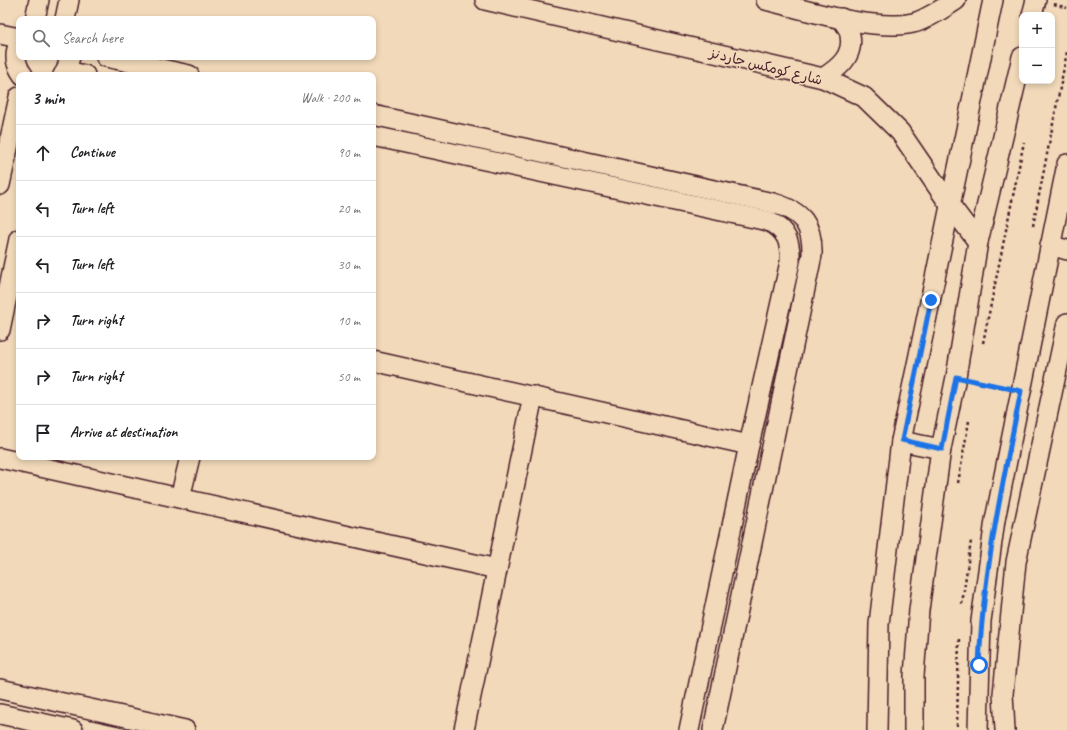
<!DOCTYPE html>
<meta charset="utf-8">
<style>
body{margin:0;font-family:Caveat,"Playpen Sans Arabic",sans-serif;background:#f6f6f6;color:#202124}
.controls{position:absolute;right:12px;top:12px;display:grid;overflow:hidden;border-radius:8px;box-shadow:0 2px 6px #0003}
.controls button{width:36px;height:36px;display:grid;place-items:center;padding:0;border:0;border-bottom:1px solid #e0e0e0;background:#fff;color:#202124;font:20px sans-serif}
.stop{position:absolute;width:12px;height:12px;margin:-9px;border:3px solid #1a73e8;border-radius:50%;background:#fff}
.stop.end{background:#1a73e8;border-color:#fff;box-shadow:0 1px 4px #0008}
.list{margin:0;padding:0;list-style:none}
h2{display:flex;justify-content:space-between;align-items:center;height:52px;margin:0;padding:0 16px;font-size:17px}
h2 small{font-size:13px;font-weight:400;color:#757577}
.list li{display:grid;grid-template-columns:26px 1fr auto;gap:12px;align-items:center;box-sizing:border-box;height:56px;padding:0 16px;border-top:1px solid #e0e0e0}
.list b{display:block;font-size:15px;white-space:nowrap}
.list em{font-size:13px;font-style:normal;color:#757577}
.icon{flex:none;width:22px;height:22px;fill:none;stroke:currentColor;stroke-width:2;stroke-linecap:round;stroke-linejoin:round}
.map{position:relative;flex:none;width:1067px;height:730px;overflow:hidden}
.search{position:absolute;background:#fff;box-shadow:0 2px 6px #0003;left:16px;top:16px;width:360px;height:44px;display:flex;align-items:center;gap:10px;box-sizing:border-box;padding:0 14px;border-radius:8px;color:#757577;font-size:15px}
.panel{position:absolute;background:#fff;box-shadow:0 2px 6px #0003;left:16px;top:72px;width:360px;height:388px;border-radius:8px}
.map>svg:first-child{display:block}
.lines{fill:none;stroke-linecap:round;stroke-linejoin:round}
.minor-casing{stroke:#4a1f2b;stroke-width:22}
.path{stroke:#4a1f2b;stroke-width:2.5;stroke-dasharray:3 3;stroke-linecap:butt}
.minor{stroke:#f1d9b9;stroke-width:19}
.route{stroke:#1a73e8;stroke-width:5}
.labels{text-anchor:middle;stroke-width:3;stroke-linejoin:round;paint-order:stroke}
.street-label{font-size:14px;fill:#4a1f2b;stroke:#f1d9b9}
</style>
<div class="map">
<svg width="1067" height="730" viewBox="0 0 1067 730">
<rect width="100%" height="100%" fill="#f1d9b9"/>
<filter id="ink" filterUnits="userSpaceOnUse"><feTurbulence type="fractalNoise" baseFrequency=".025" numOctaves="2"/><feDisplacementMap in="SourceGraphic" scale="8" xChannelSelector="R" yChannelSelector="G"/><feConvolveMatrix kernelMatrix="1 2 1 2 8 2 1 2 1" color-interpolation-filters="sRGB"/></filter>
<g filter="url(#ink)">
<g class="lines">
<g class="minor-casing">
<g id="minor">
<path d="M 485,0 L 823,78 L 864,97 L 900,132 L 950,205 L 978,242"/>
<path d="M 766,0 C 806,10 874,32 913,23 C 923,21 947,6 956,0"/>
<path d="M 1032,15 L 1036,0"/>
<path d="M 35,19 L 39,0"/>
<path d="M 65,19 L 69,0"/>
<path d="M 0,34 L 19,38"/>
<path d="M 19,43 C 14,55 15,64 23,75"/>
<path d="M 106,57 L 189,75"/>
<path d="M 66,71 L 85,75"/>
<path d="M 63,75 L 66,71 L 70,57"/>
<path d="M 823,78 C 839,68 854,56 850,35 C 850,30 844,23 841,18"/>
<path d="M 373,115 L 773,203 C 802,211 813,225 812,255 L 713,730"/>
<path d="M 373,136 L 768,221 C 787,230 791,243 790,262 L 749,445 L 689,730"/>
<path d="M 0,185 L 19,97"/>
<path d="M 1050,245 L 1067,250"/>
<path d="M 0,330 L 19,239"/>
<path d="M 373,361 L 749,445"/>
<path d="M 901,441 L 941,449"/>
<path d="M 0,458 L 497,569"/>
<path d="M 180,498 L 190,457"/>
<path d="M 0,689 L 185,730"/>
<path d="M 0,714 L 73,730"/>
<path d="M 464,730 L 533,396"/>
<path d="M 877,730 L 879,624 L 901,441 L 993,0"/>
<path d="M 914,730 L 914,676 L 919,610 L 941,449 L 956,377 L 978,242 L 1022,57"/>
<path d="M 978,730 L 981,621 L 995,520 L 1067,164"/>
<path d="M 1005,730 L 1003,694 L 1016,562 L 1067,323"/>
</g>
</g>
<g class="path">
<path d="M 1054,4 L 1067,8"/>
<path d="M 1033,226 L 1067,52"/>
<path d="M 983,343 L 1024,142"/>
<path d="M 974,381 L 1002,387"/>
<path d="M 958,483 L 969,421"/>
<path d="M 962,604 L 971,541"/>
<path d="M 957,726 L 959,637"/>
</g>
<use href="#minor" class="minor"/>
</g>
</g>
<g class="lines" filter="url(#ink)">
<path class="route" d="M 931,300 L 902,440 L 942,449 L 956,377 L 1021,391 C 1003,482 983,572 979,665"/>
</g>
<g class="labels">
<g class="street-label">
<text transform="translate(766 66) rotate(14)" y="5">شارع كومكس جاردنز</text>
</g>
</g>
</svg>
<div class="controls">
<button>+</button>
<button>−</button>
</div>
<div class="stop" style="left:979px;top:665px"></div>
<div class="stop end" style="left:931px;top:300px"></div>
<div class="search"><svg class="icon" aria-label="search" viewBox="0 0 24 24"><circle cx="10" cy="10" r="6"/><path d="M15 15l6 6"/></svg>Search here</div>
<section class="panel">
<h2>3 min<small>Walk · 200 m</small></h2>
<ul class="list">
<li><svg class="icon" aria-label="ahead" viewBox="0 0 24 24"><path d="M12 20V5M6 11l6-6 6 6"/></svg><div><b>Continue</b></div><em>90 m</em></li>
<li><svg class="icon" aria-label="left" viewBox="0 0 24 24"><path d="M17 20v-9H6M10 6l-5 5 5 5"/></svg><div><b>Turn left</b></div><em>20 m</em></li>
<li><svg class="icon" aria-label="left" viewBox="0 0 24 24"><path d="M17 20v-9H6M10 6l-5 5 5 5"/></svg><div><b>Turn left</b></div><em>30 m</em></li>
<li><svg class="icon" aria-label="right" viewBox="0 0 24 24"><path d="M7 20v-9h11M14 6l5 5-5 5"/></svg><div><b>Turn right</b></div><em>10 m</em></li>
<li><svg class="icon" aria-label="right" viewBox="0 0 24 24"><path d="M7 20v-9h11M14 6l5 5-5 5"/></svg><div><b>Turn right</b></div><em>50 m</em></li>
<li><svg class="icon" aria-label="arrive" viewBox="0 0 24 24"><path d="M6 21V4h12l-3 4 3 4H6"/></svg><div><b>Arrive at destination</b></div></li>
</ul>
</section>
</div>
